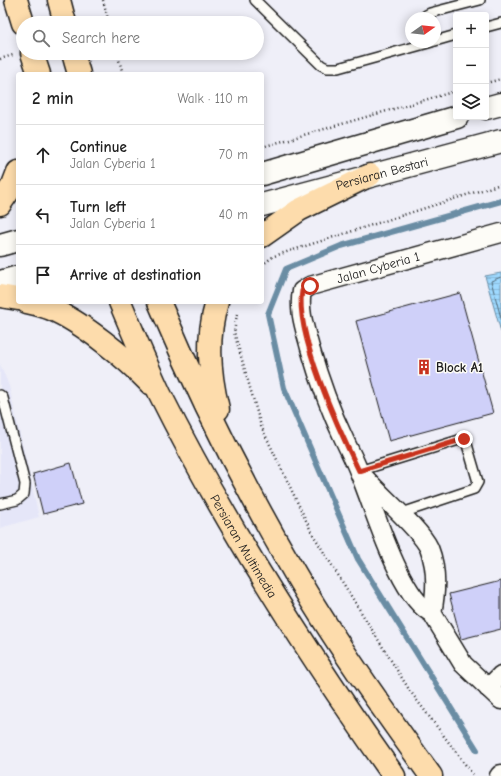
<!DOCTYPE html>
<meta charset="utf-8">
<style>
body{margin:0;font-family:"Comic Neue",sans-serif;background:#f2f2f2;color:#222}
.controls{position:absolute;right:12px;top:12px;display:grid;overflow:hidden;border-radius:4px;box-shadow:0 2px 10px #0003}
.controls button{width:36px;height:36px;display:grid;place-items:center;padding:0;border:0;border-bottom:1px solid #e0e0e0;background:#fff;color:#222;font:20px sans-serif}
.compass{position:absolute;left:405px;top:12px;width:36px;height:36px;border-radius:50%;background:#fff;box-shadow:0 2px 10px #0003;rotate:75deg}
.stop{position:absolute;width:12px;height:12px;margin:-9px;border:3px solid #c8321e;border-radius:50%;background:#fff}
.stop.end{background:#c8321e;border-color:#fff;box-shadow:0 1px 4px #0008}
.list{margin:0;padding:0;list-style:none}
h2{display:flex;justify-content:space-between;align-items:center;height:52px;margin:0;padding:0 16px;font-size:17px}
h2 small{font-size:13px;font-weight:400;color:#767676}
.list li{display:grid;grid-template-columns:26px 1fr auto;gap:12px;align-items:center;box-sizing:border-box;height:60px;padding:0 16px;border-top:1px solid #e0e0e0}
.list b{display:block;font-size:15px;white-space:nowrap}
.list p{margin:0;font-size:13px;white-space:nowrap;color:#767676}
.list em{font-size:13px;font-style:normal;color:#767676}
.icon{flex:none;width:22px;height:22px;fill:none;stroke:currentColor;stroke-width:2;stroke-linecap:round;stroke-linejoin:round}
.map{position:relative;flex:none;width:501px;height:776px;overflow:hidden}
.search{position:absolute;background:#fff;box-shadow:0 2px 10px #0003;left:16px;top:16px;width:248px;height:44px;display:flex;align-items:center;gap:10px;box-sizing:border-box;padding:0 14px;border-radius:22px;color:#767676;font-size:15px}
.panel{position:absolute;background:#fff;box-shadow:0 2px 10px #0003;left:16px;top:72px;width:248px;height:232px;border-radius:4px}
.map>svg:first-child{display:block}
.built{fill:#e5e6f8}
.water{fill:url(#water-rules);stroke:#6a8da4}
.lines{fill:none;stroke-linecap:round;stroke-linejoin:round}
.shore{stroke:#506877;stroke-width:1}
.stream{stroke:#6a8da4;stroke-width:6}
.building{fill:#cfd0f9;stroke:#1c1c1c}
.service-casing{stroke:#1c1c1c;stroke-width:12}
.minor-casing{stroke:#1c1c1c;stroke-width:21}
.secondary-casing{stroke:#1c1c1c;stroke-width:25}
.primary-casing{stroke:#1c1c1c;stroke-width:25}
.path{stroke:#1c1c1c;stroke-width:2.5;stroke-dasharray:1 3;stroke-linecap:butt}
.service{stroke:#fdfcf7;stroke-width:9}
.minor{stroke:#fdfcf7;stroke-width:18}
.secondary{stroke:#fdfcf7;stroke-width:22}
.primary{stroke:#fddcac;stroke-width:22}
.route{stroke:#c8321e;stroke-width:5}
.labels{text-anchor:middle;stroke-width:3;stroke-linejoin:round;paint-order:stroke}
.street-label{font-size:13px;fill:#1c1c1c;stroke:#fdfcf7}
.poi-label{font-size:13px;font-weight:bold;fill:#1c1c1c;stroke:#fdfcf7;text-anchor:start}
</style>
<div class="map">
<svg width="501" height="776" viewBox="0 0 501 776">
<defs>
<pattern id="water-rules" width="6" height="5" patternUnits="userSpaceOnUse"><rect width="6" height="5" fill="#9ed9ff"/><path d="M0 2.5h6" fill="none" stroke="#88bada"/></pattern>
</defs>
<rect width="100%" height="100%" fill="#efeff8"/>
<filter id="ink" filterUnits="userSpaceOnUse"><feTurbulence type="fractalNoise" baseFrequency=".025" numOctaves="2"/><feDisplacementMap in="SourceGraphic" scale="8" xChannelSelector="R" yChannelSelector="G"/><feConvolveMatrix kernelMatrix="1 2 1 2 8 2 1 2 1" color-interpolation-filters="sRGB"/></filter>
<g filter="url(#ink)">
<path class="built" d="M 0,364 L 9,386 L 39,517 L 0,528 Z"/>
<path class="water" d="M 501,273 L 501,332 L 485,276 Z"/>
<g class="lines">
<path class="shore" d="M 501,277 L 491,281 L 501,318"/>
<path class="stream" d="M 477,750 L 358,559 L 284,388 L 268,314 L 286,269 L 341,246 L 501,201"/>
</g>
<g class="building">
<path d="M 460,293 L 493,413 L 389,441 L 356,321 Z"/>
<path d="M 71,463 L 82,504 L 43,514 L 33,474 Z"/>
<path d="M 501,581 L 501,629 L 461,639 L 449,594 Z"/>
</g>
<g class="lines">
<g class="service-casing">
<g id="service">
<path d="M 255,0 L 321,65 L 327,68 L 338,68 L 432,42"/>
<path d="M 425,18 L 426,15 L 430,13 L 480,0"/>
<path d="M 486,27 L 501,23"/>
<path d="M 435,41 L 456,35"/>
<path d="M 0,395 L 3,398 L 25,484 L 24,494 L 17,500 L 0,504"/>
<path d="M 359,471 L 459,440 L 464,439 L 466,441 L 478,482 L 474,489 L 399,514"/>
</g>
</g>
<g class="minor-casing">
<g id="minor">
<path d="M 501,233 L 310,286 L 302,291 C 298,310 305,329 310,348 C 319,379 330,410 344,439 C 349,450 355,461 359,472 C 373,504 400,600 432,613 L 463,664 L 501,700"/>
<path d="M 366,479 C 382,497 420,529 429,548 C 437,568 436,593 432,613"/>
<path d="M 488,688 L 501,675"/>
<path d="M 499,776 L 501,774"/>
</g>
</g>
<g class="secondary-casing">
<g id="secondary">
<path d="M 486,108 L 501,104"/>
<path d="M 262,174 L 457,117"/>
<path id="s1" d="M 262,205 L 501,141"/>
<path d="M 0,245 L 18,240"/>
<path d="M 0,282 L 18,277"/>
</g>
</g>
<g class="primary-casing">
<g id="primary">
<path d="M 16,0 L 23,23"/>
<path d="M 59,0 L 65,23"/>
<path d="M 32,53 L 39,74"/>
<path d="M 73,53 L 79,74"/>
<path d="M 0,204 L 13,185 L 18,172"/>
<path d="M 262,236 L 299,210 L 370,175"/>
<path d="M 0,296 L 18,299"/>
<path d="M 27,302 C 35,304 44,306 51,309 C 82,322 126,358 150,383"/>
<path id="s2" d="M 120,302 C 133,333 146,364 160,394 C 227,528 308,654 394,776"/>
<path d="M 159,302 C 198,394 243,484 293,570 C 334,641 383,709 431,776"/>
<path d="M 217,302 C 206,338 209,373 218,409"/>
</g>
</g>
<g class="path">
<path d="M 103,0 L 109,23"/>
<path d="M 117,53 L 123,74"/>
<path d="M 0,59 L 13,55"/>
<path d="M 486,83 L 501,79"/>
<path d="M 262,147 L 456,91"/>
<path d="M 262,265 L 274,256 L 501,184"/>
<path d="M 237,314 L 234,332 L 261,426 L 312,533 L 410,691 L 474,776"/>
</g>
<use href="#service" class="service"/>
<use href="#minor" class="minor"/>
<use href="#secondary" class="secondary"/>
<use href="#primary" class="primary"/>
</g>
</g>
<g class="lines" filter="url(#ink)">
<path class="route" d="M 310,286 L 302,291 C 294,333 340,432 359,471 L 464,439"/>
</g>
<defs>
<g id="building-bare" transform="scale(1.2)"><path d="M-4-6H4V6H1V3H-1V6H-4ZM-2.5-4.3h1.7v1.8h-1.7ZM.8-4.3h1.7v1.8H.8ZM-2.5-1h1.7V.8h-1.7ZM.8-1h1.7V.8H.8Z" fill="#c8321e" stroke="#fdfcf7" stroke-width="2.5" paint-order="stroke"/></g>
</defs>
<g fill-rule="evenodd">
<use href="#building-bare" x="424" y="367"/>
</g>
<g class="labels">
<g class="street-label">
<text dy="5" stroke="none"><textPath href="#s1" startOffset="124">Persiaran Bestari</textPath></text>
<text transform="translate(378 267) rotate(-16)" y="5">Jalan Cyberia 1</text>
<text dy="5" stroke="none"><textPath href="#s2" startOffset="274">Persiaran Multimedia</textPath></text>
</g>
<g class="poi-label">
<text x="436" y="372">Block A1</text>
</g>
</g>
</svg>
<div class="controls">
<button>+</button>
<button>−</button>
<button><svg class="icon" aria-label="layers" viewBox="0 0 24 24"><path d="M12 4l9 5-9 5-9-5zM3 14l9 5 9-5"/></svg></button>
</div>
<svg class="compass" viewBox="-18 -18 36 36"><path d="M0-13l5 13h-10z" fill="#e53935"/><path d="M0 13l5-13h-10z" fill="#767676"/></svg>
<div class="stop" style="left:310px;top:286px"></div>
<div class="stop end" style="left:464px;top:439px"></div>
<div class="search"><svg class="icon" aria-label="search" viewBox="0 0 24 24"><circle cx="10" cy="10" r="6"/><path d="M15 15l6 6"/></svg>Search here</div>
<section class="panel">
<h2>2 min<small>Walk · 110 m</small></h2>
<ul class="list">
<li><svg class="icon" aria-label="ahead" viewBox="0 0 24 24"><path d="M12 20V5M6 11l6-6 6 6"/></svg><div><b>Continue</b><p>Jalan Cyberia 1</p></div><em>70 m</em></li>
<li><svg class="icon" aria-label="left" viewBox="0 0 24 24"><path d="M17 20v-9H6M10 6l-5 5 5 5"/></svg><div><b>Turn left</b><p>Jalan Cyberia 1</p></div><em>40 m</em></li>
<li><svg class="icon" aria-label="arrive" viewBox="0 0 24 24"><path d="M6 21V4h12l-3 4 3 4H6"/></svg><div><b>Arrive at destination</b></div></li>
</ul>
</section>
</div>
